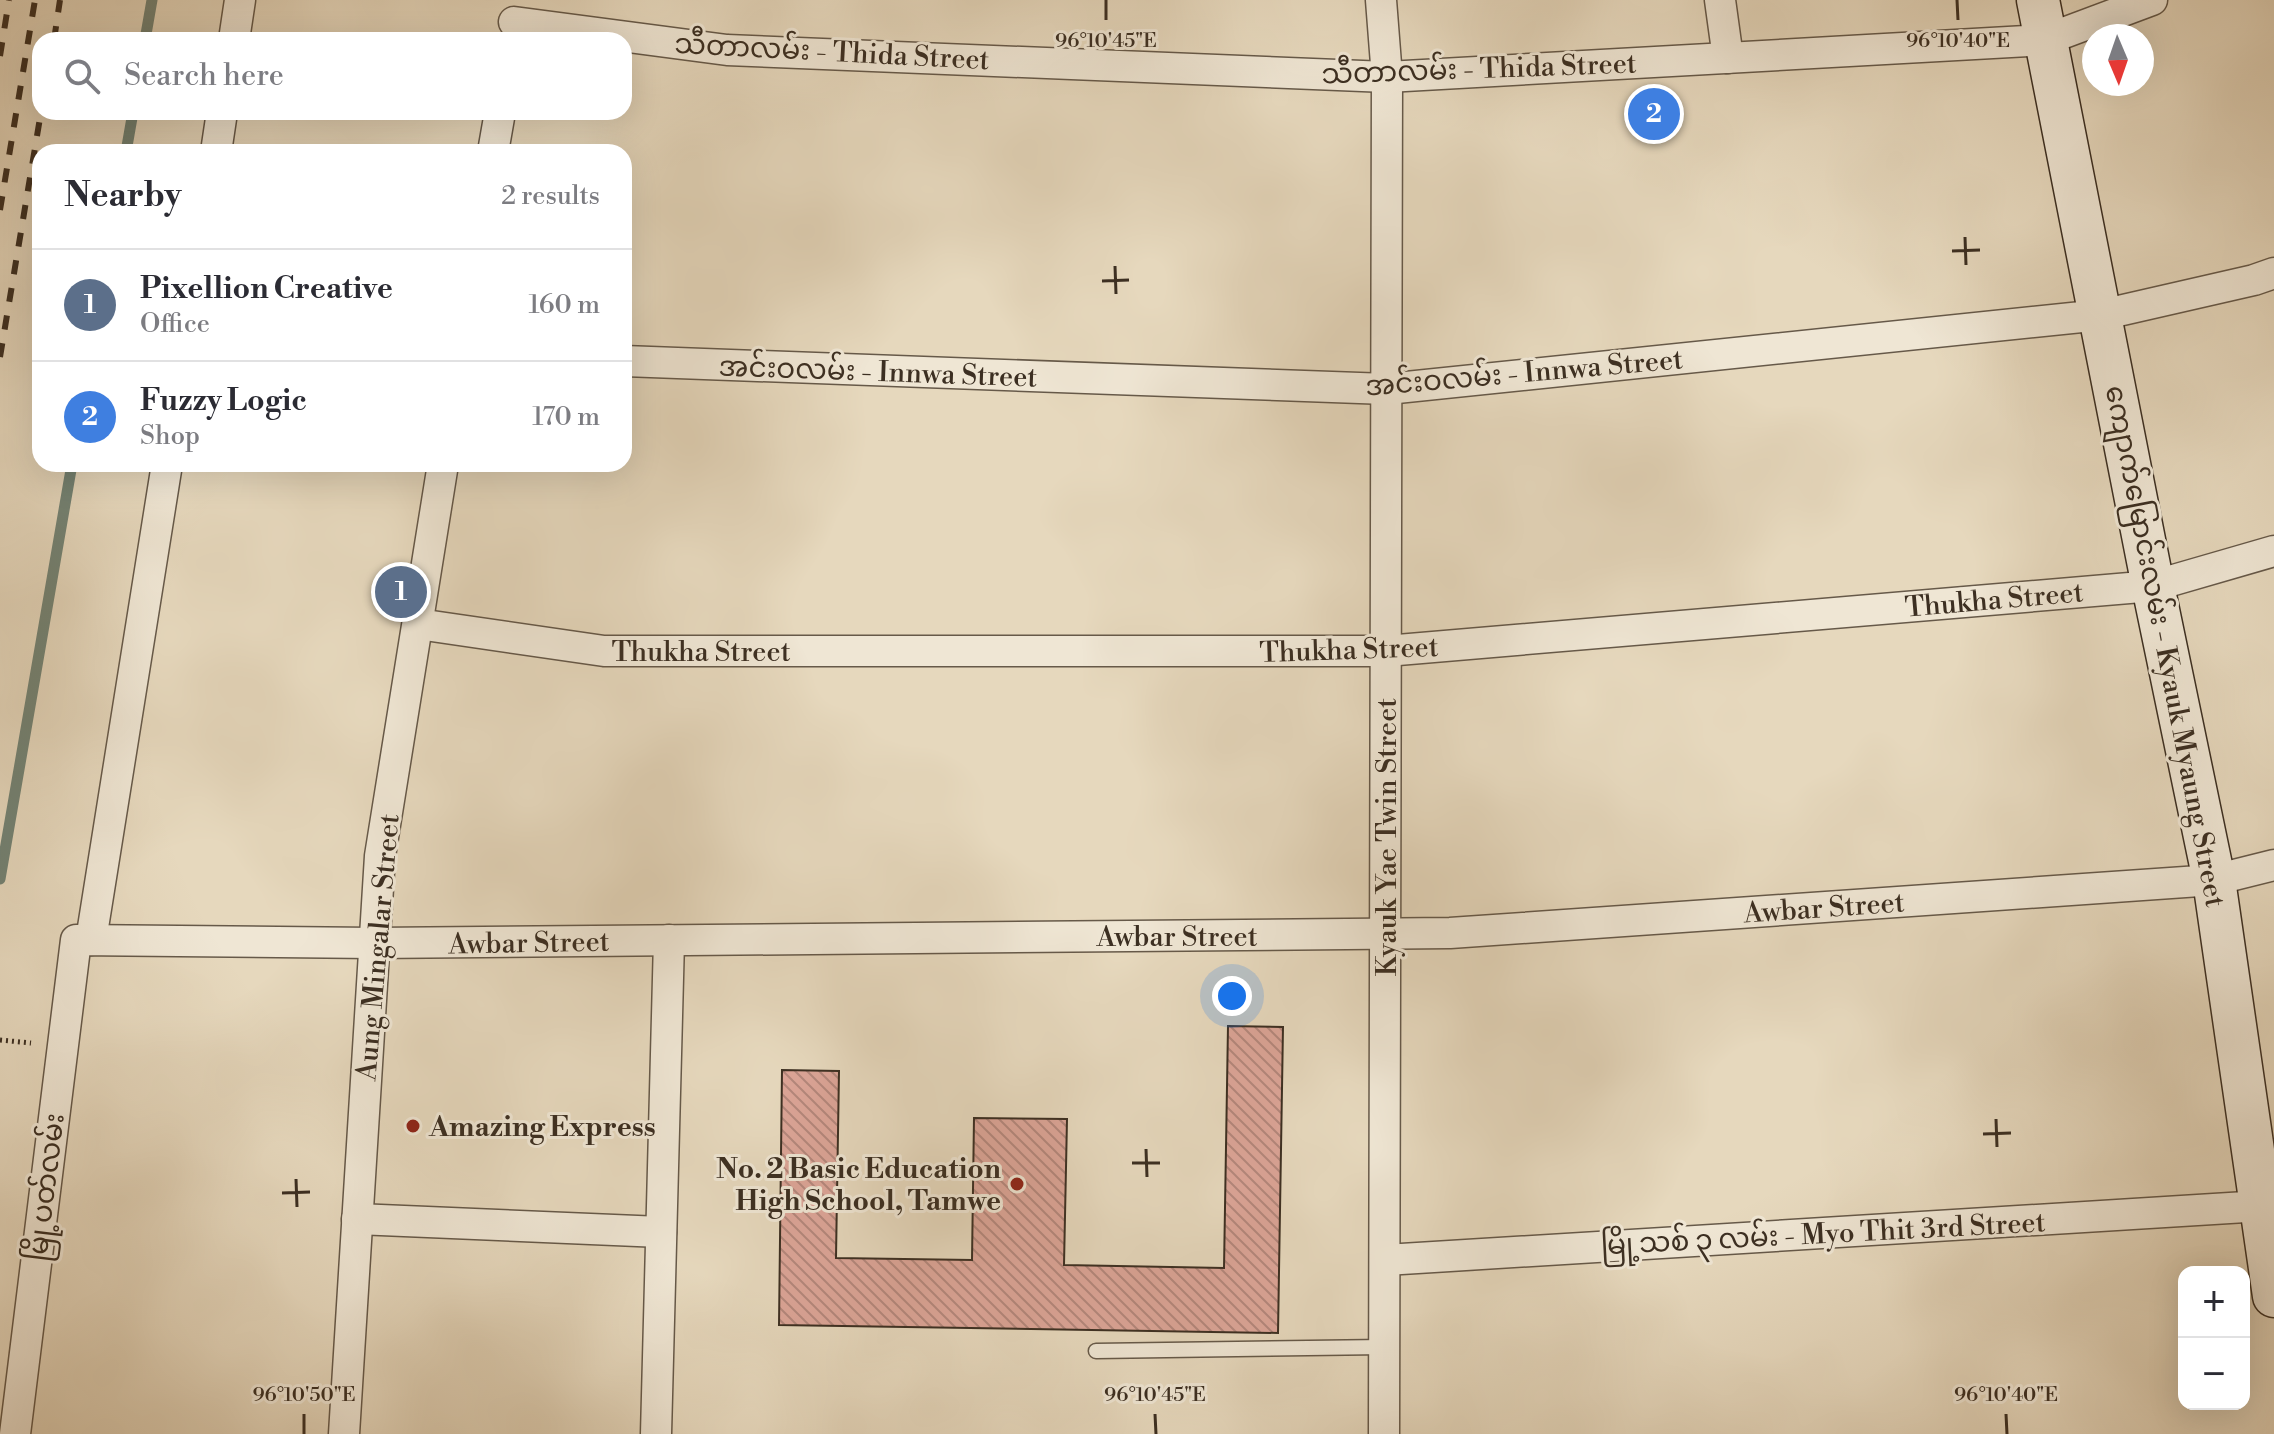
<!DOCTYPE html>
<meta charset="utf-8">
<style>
body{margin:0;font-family:"Libre Bodoni","Noto Sans Myanmar",serif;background:#f2f2f3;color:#2b2b33}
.controls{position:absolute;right:24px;bottom:24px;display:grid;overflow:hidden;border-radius:16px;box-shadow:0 8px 32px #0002}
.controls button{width:72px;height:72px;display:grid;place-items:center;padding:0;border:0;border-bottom:2px solid #e1e1e2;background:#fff;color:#2b2b33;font:40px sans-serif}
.compass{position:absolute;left:2082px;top:24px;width:72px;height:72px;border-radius:50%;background:#fff;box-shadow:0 8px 32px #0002;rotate:178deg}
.you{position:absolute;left:1232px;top:996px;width:28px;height:28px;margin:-20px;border:6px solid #fff;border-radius:50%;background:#1a73e8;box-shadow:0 0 0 12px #1a73e833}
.badge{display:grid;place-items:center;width:52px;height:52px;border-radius:50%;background:#8f2418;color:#fff;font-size:26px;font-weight:700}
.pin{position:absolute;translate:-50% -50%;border:4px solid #fff;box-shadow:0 2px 8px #0006}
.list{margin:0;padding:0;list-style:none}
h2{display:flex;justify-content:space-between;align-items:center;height:104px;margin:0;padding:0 32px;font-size:34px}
h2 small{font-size:26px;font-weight:400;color:#7c7c81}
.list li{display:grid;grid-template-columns:52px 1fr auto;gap:24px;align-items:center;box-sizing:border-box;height:112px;padding:0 32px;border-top:2px solid #e1e1e2}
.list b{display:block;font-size:30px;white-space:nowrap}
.list p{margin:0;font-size:26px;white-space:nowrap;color:#7c7c81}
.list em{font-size:26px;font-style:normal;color:#7c7c81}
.icon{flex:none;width:44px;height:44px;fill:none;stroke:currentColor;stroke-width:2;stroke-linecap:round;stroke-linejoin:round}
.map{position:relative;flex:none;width:2274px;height:1434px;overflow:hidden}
.search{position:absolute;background:#fff;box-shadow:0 8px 32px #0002;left:32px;top:32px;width:600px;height:88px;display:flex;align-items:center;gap:20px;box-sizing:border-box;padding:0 28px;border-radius:24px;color:#7c7c81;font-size:30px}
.panel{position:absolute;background:#fff;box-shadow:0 8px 32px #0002;left:32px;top:144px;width:600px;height:328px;border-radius:24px}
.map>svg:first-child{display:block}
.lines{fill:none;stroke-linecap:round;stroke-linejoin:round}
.stream{stroke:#738375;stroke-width:11}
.building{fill:url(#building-back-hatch);stroke:#3c2f22;stroke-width:2}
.lane-casing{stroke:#665949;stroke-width:17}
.street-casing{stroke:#665949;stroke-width:33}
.secondary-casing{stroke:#3c2f22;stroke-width:45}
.path{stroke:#3c2f22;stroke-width:5;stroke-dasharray:2 4;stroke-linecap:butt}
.lane{stroke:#efe6d4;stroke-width:14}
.street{stroke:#efe6d4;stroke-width:30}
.secondary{stroke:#efe6d4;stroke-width:42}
.rail{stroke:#3c2f22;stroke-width:6;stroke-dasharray:14 14;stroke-linecap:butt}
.ticks{fill:none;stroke:#3c2f22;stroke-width:3}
.poi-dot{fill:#8f2418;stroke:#efe6d4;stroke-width:3}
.labels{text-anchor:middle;stroke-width:6;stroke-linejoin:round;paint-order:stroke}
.street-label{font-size:28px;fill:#3c2f22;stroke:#efe6d4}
.poi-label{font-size:28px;font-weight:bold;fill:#3c2f22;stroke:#efe6d4;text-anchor:start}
.ticks-label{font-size:20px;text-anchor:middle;fill:#3c2f22;stroke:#efe6d4;stroke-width:6;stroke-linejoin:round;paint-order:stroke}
</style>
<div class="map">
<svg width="2274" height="1434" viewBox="0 0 2274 1434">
<defs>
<pattern id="building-back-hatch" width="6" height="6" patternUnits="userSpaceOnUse" patternTransform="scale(2)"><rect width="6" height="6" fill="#dca598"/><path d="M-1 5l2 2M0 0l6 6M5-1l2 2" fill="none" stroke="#b4877c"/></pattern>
</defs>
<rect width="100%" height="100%" fill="#e6d8bd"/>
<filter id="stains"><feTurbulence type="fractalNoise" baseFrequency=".0025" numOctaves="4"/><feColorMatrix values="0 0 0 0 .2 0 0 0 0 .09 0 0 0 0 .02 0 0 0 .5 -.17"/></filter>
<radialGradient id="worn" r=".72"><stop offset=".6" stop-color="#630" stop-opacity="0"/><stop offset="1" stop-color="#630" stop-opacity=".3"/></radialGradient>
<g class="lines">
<g class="stream">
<path d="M 145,40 L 152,0"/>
<path d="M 126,152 L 133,112"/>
<path d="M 0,879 L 72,464"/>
</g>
</g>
<path class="building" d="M 1228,1026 L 1283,1027 L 1278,1333 L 779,1325 L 782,1070 L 839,1071 L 836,1258 L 972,1260 L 974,1118 L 1067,1119 L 1064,1265 L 1224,1268 Z"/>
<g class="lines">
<g class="lane-casing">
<path id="lane" d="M 1096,1351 L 1384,1347"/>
</g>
<g class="street-casing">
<g id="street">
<path d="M 1381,0 L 1387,77 L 1384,1434"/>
<path d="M 1720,0 L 1728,58"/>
<path d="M 514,22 L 727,50 L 1387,77 L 2045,40 L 2152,0"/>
<path d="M 234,40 L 240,0"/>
<path d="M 216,152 L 222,112"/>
<path d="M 493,152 L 500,112"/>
<path d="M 624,361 L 1387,389 L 2101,315 L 2254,280 L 2274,273"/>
<path d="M 418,624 L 604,651 L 1386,651 L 2153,586 L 2274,551"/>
<path d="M 91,940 L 167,464"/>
<path d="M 357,1219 L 661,1232"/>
<path d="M 1385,1260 L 2262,1206"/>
<path d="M 15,1434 L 76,940 L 374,943 L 1450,933 L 2214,880 L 2274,865"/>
<path d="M 344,1434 L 380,856 L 443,464"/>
<path d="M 656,1434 L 669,940"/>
</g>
</g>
<g class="secondary-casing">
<path id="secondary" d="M 2038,0 L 2153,586 L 2214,880 L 2274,1296"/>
</g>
<path class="path" d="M 0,1040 L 31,1043"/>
<use href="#lane" class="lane"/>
<use href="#street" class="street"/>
<use href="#secondary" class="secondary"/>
<g class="rail">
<path d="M 54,40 L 60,0"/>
<path d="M 0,56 L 9,0"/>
<path d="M 0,210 L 35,0"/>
<path d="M 0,357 L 41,112"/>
</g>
</g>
<path class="ticks" d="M 1106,0 L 1106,20M 1957,0 L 1958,20M 1965,237 L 1966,265M 1952,251 L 1980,250M 1115,266 L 1116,294M 1102,281 L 1129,280M 1996,1119 L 1997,1147M 1983,1134 L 2011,1133M 1146,1149 L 1147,1177M 1132,1163 L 1160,1163M 296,1179 L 297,1207M 282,1193 L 310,1192M 304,1414 L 304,1434M 1155,1414 L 1156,1434M 2006,1414 L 2007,1434"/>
<g class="poi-dot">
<circle cx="413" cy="1126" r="8"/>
<circle cx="1017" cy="1184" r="8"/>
</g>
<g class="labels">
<g class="street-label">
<text transform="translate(832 51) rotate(3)" y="10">သီတာလမ်း - Thida Street</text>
<text transform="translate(1479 68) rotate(-2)" y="10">သီတာလမ်း - Thida Street</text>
<text transform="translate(878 371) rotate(2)" y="10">အင်းဝလမ်း - Innwa Street</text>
<text transform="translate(1524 372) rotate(-5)" y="10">အင်းဝလမ်း - Innwa Street</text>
<text transform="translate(1994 599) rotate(-5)" y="10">Thukha Street</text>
<text transform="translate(2166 646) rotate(79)" y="10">ကျောက်မြောင်းလမ်း - Kyauk Myaung Street</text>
<text transform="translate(1349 649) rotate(-2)" y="10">Thukha Street</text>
<text x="701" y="661">Thukha Street</text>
<text transform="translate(1386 837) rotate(-90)" y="10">Kyauk Yae Twin Street</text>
<text transform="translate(1824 907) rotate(-4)" y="10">Awbar Street</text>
<text x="1177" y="946">Awbar Street</text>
<text transform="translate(529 942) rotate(-1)" y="10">Awbar Street</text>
<text transform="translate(377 947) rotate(-85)" y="10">Aung Mingalar Street</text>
<text transform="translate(45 1187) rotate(-83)" y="10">မြို့ပတ်လမ်း</text>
<text transform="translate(1823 1233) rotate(-3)" y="10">မြို့သစ် ၃ လမ်း - Myo Thit 3rd Street</text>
</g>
<g class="poi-label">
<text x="429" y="1136">Amazing Express</text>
<text x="1001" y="1178" text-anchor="end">No. 2 Basic Education<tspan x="1001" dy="32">High School, Tamwe</tspan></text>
</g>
</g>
<g class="ticks-label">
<text x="1106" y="47">96°10'45"E</text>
<text x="1958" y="47">96°10'40"E</text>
<text x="304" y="1401">96°10'50"E</text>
<text x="1155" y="1401">96°10'45"E</text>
<text x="2006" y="1401">96°10'40"E</text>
</g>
<rect width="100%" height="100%" filter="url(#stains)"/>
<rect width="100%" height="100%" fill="url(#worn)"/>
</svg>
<div class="controls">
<button>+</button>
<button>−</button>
</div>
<svg class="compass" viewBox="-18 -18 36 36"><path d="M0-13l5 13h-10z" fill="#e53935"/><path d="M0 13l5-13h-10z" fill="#7c7c81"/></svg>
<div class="you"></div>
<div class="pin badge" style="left:401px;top:592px;background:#5c6f8a">1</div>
<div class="pin badge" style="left:1654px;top:114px;background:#3f7fe0">2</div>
<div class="search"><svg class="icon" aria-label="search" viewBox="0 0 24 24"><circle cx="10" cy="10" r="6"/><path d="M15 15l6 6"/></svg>Search here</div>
<section class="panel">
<h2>Nearby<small>2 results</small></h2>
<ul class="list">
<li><span class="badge" style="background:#5c6f8a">1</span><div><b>Pixellion Creative</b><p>Office</p></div><em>160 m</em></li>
<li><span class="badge" style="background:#3f7fe0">2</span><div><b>Fuzzy Logic</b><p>Shop</p></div><em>170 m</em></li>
</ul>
</section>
</div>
